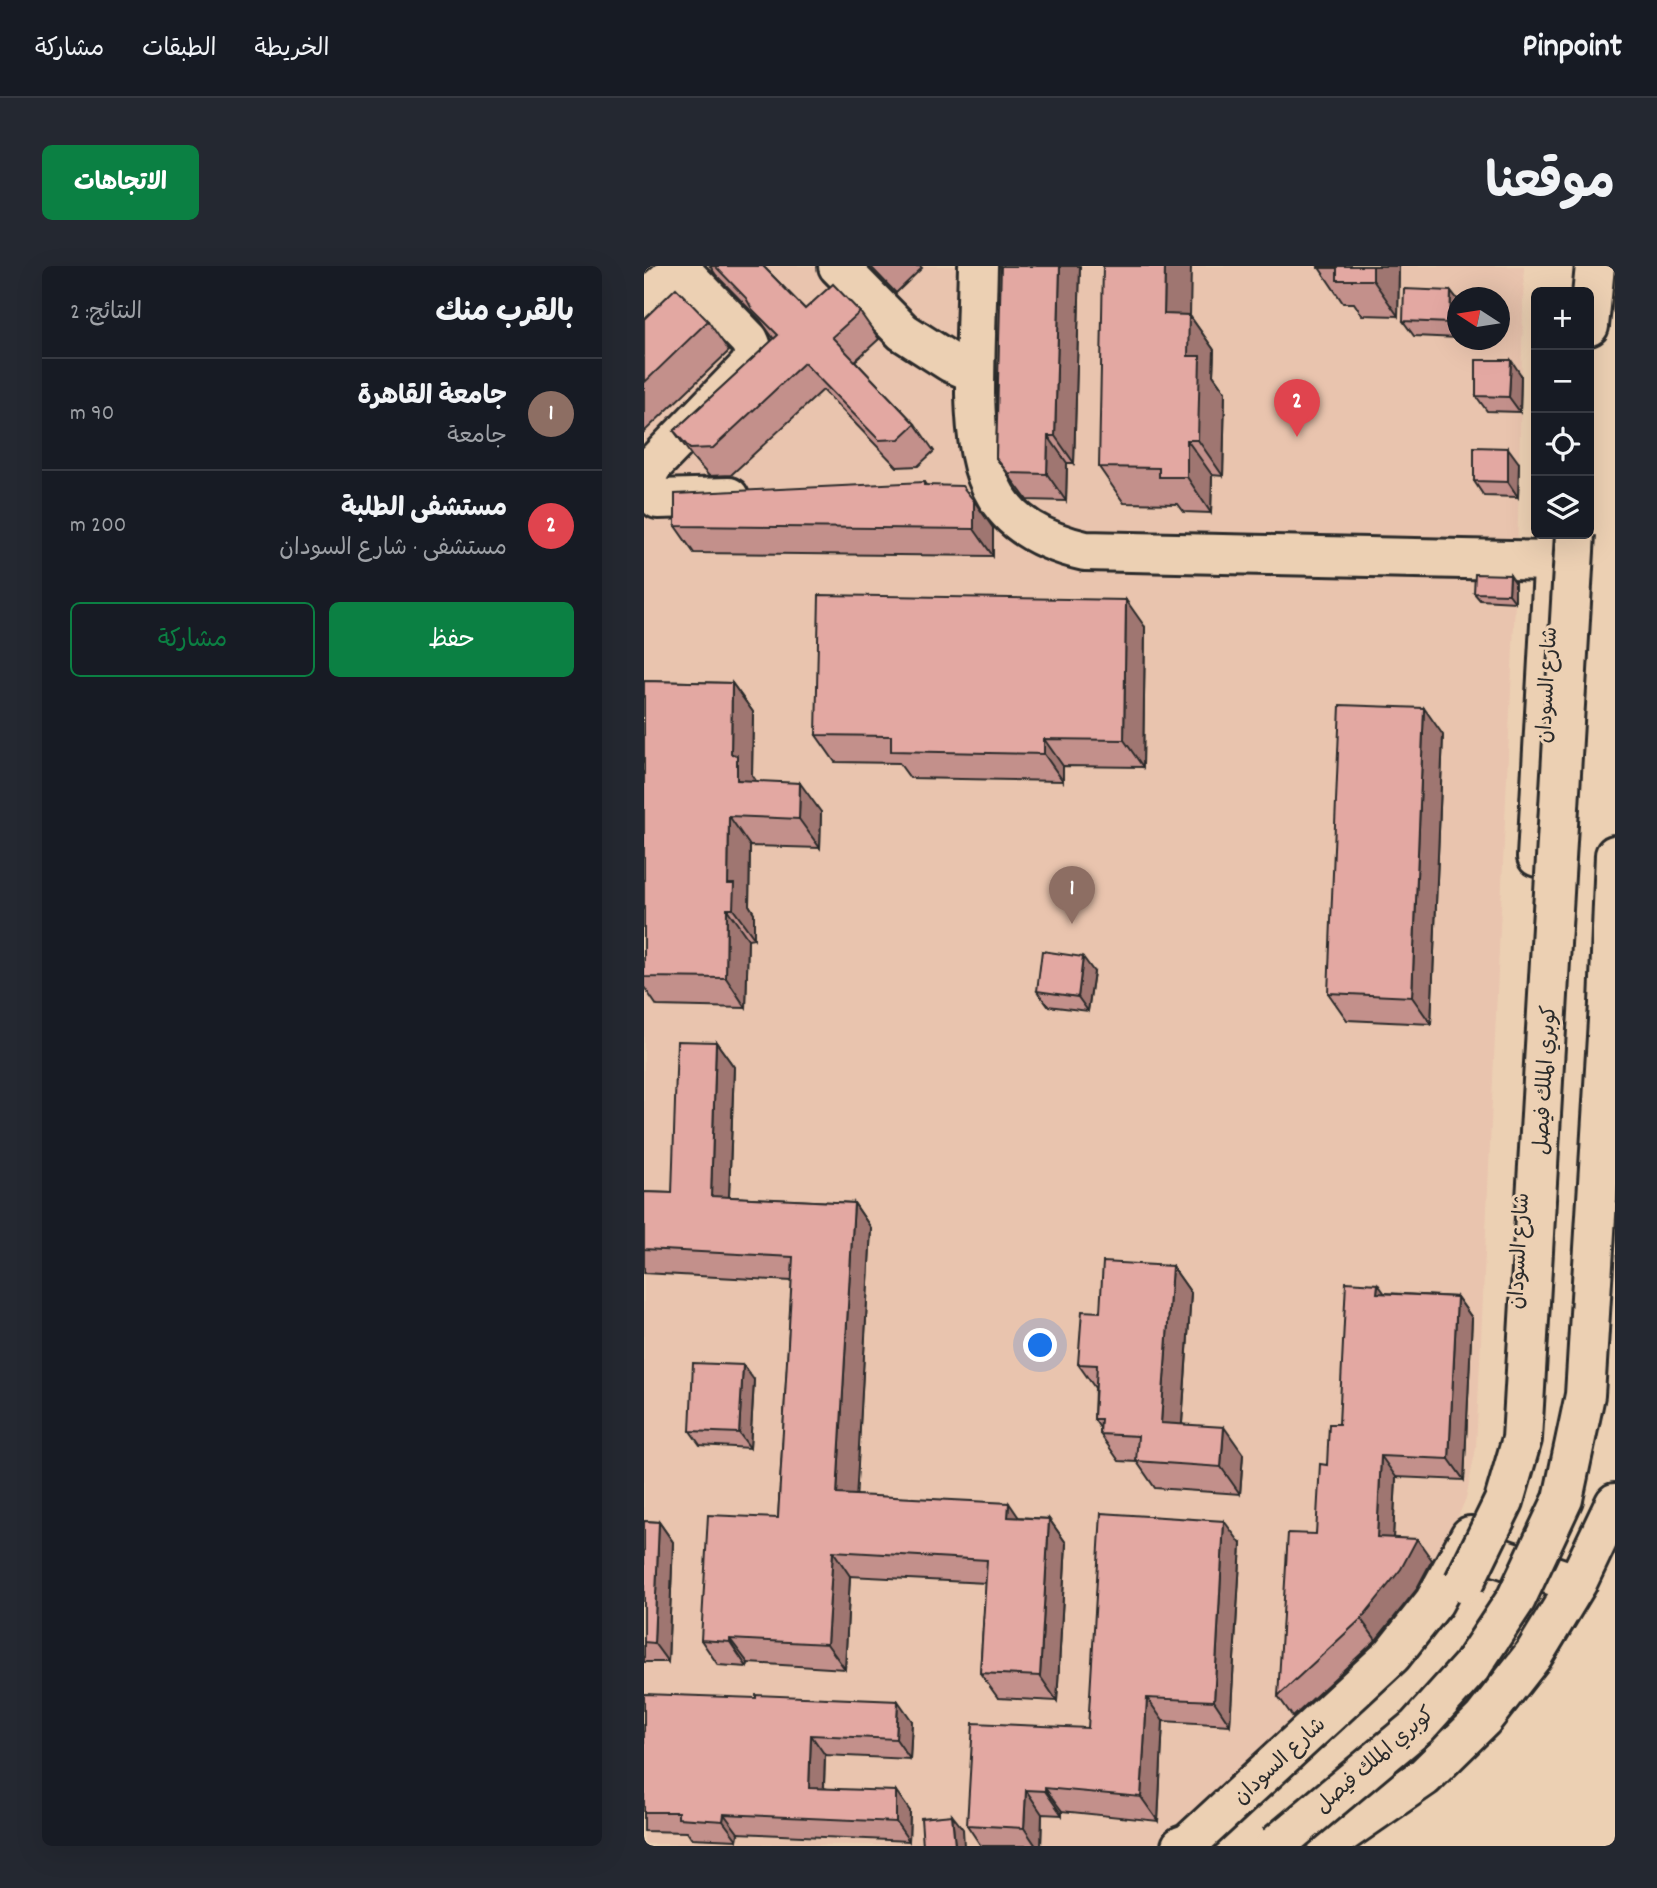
<!DOCTYPE html>
<html lang="ar">
<meta charset="utf-8">
<style>
body{margin:0;font-family:Dekko,"Playpen Sans Arabic",sans-serif;background:#242831;color:#f1f3f6;direction:rtl}
.controls{position:absolute;right:21px;top:21px;display:grid;overflow:hidden;border-radius:10px;box-shadow:0 7px 28px #0002}
.controls button{width:63px;height:63px;display:grid;place-items:center;padding:0;border:0;border-bottom:2px solid #363941;background:#171b24;color:#f1f3f6;font:35px sans-serif}
.compass{position:absolute;left:803px;top:21px;width:63px;height:63px;border-radius:50%;background:#171b24;box-shadow:0 7px 28px #0002;rotate:282deg}
.you{position:absolute;left:397px;top:1080px;width:24px;height:24px;margin:-18px;border:5px solid #fff;border-radius:50%;background:#1a73e8;box-shadow:0 0 0 10px #1a73e833}
.badge{display:grid;place-items:center;width:46px;height:46px;border-radius:50%;background:#0b8043;color:#fff;font-size:23px;font-weight:700}
.pin{position:absolute;translate:-50% -58px;filter:drop-shadow(0 2px 4px #0008)}
.pin::after{content:'';position:absolute;top:37px;width:24px;height:21px;background:inherit;clip-path:polygon(0 0,100% 0,50% 100%)}
.list{margin:0;padding:0;list-style:none}
h2{display:flex;justify-content:space-between;align-items:center;height:91px;margin:0;padding:0 28px;font-size:30px}
h2 small{font-size:23px;font-weight:400;color:#9ea1a6}
.list li{display:grid;grid-template-columns:46px 1fr auto;gap:21px;align-items:center;box-sizing:border-box;height:112px;padding:0 28px;border-top:2px solid #363941}
.list b{display:block;font-size:26px;white-space:nowrap}
.list p{margin:0;font-size:23px;white-space:nowrap;color:#9ea1a6}
.list em{font-size:23px;font-style:normal;color:#9ea1a6}
.actions{display:flex;gap:14px;padding:21px 28px}
.actions a{flex:1;padding:16px 0;border:2px solid #0b8043;border-radius:10px;text-align:center;font-size:24px;color:#0b8043}
.actions .main{background:#0b8043;color:#fff}
.icon{flex:none;width:38px;height:38px;fill:none;stroke:currentColor;stroke-width:2;stroke-linecap:round;stroke-linejoin:round}
.map{position:relative;flex:none;width:971px;height:1580px;overflow:hidden;direction:ltr;border-radius:10px}
header{display:flex;align-items:center;gap:42px;box-sizing:border-box;height:98px;padding:0 35px;background:#171b24;border-bottom:2px solid #363941}
header strong{font-size:33px}
nav{display:flex;gap:38px;margin-inline-start:auto;font-size:24px}
.intro{display:flex;align-items:center;justify-content:space-between;box-sizing:border-box;height:168px;padding:0 42px}
h1{margin:0;font-size:49px}
.button{padding:18px 32px;border-radius:10px;background:#0b8043;color:#fff;font-size:24px;font-weight:700}
main{display:flex;gap:42px;padding:0 42px}
aside{flex:1;background:#171b24;border-radius:10px;box-shadow:0 7px 28px #0002}
.map>svg:first-child{display:block}
.built{fill:#e9c4ae;fill-rule:evenodd}
.lines{fill:none;stroke-linecap:round;stroke-linejoin:round}
.minor-casing{stroke:#2b2b2b;stroke-width:44}
.major-casing{stroke:#2b2b2b;stroke-width:44}
.minor{stroke:#ecd0b3;stroke-width:38}
.major{stroke:#ecd0b3;stroke-width:38}
.major-bridge-casing{stroke:#2b2b2b;stroke-width:44;stroke-linecap:butt}
.major-bridge{stroke:#ecd0b3;stroke-width:38}
.wall{fill:#c3908b;stroke:#2b2b2b;stroke-width:2}
.shaded-wall{fill:#9f7671;stroke:#2b2b2b;stroke-width:2}
.building{fill:#e3a8a2;stroke:#2b2b2b;stroke-width:2}
.labels{text-anchor:middle;stroke-width:6;stroke-linejoin:round;paint-order:stroke}
.street-label{font-size:21px;fill:#2b2b2b;stroke:#ecd0b3}
</style>
<header>
<strong>Pinpoint</strong>
<nav><a>الخريطة</a><a>الطبقات</a><a>مشاركة</a></nav>
</header>
<div class="intro"><h1>موقعنا</h1><a class="button">الاتجاهات</a></div>
<main>
<div class="map">
<svg width="971" height="1580" viewBox="0 0 971 1580">
<rect width="100%" height="100%" fill="#ecd0b3"/>
<filter id="ink" filterUnits="userSpaceOnUse"><feTurbulence type="fractalNoise" baseFrequency=".0143" numOctaves="2"/><feDisplacementMap in="SourceGraphic" scale="14" xChannelSelector="R" yChannelSelector="G"/><feConvolveMatrix kernelMatrix="1 2 1 2 8 2 1 2 1" color-interpolation-filters="sRGB"/></filter>
<g filter="url(#ink)">
<path class="built" d="M 0,0 L 880,0 L 873,294 L 832,1182 L 822,1232 L 807,1268 L 775,1328 L 740,1371 L 512,1580 L 0,1578 ZM 814,32 L 856,32 L 856,74 L 814,74 Z"/>
<g class="lines">
<g class="minor-casing">
<g id="minor">
<path d="M 194,0 L 259,66 L 306,96 L 331,107"/>
<path d="M 334,0 C 333,43 331,85 331,128 C 333,214 350,264 441,285 L 910,295"/>
<path d="M 36,3 L 105,74 C 110,84 111,90 104,101 L 10,198 C 0,212 0,223 14,233 L 85,231"/>
<path d="M 0,35 L 39,0"/>
</g>
</g>
<g class="major-casing">
<g id="major">
<path d="M 945,60 L 951,0"/>
<path d="M 893,591 L 911,268"/>
<path d="M 965,738 L 971,589"/>
<path d="M 822,1280 L 919,1313"/>
<path d="M 537,1580 L 545,1577 L 748,1389 L 790,1336 L 826,1270"/>
<path d="M 680,1580 L 780,1511 L 839,1453 L 890,1388 L 933,1317 L 971,1237"/>
</g>
</g>
<use href="#minor" class="minor"/>
<use href="#major" class="major"/>
<g class="major-bridge-casing">
<g id="major-bridge">
<path d="M 820,1317 L 860,1235 L 878,1173 L 931,268"/>
<path d="M 632,1579 L 773,1461 L 827,1401 L 872,1333 L 919,1233 L 941,1129 L 965,738"/>
</g>
</g>
<use href="#major-bridge" class="major-bridge"/>
</g>
<g class="wall">
<path d="M 66,0 L 119,0 L 161,43 L 216,46 L 235,73 L 211,95 L 271,158 L 290,185 L 274,200 L 253,201 L 179,124 L 87,209 L 65,210 L 49,192 L 30,165 L 130,73 L 116,54 L 72,9 Z"/>
<path d="M 226,0 L 276,0 L 278,2 L 252,27 Z"/>
<path d="M 357,0 L 436,0 L 430,197 L 423,197 L 422,235 L 383,234 L 352,192 Z"/>
<path d="M 674,0 L 755,0 L 754,50 L 718,49 L 710,37 L 699,37 Z"/>
<path d="M 807,25 L 814,34 L 814,72 L 770,70 L 759,55 Z"/>
<path d="M 546,50 L 570,84 L 569,109 L 581,126 L 579,210 L 568,209 L 567,247 L 540,246 L 534,238 L 480,237 L 455,201 Z"/>
<path d="M 0,53 L 64,55 L 85,85 L 0,166 Z"/>
<path d="M 877,109 L 876,146 L 843,145 L 832,130 Z"/>
<path d="M 875,197 L 874,231 L 840,230 L 830,215 Z"/>
<path d="M 280,216 L 282,219 L 330,235 L 349,262 L 349,290 L 50,287 L 31,260 Z"/>
<path d="M 871,316 L 871,336 L 836,334 L 830,327 Z"/>
<path d="M 501,361 L 499,501 L 419,500 L 419,515 L 266,512 L 255,497 L 191,496 L 172,469 Z"/>
<path d="M 0,415 L 88,417 L 109,446 L 108,509 L 112,515 L 177,546 L 176,582 L 106,580 L 105,639 L 110,647 L 110,672 L 104,673 L 102,742 L 13,740 L 0,721 Z"/>
<path d="M 799,469 L 787,758 L 703,754 L 684,727 Z"/>
<path d="M 450,706 L 444,745 L 404,740 L 393,725 Z"/>
<path d="M 72,776 L 90,801 L 85,931 L 210,937 L 227,962 L 212,1229 L 374,1251 L 405,1253 L 422,1277 L 413,1435 L 354,1432 L 336,1407 L 342,1317 L 206,1310 L 201,1403 L 104,1397 L 103,1401 L 74,1399 L 57,1374 L 134,1252 L 148,1015 L 0,1007 L 0,926 L 28,927 Z"/>
<path d="M 528,1000 L 547,1027 L 538,1158 L 599,1188 L 596,1228 L 511,1222 L 493,1196 L 475,1195 L 456,1168 L 456,1162 L 450,1153 L 451,1122 L 434,1098 L 456,1046 Z"/>
<path d="M 741,1027 L 813,1031 L 828,1052 L 820,1214 L 752,1211 L 749,1272 L 788,1294 L 772,1324 L 732,1374 L 649,1451 L 634,1430 L 672,1268 L 695,1158 Z"/>
<path d="M 110,1114 L 106,1182 L 56,1179 L 46,1165 Z"/>
<path d="M 0,1255 L 15,1256 L 29,1276 L 24,1396 L 0,1396 Z"/>
<path d="M 597,1278 L 586,1459 L 519,1455 L 514,1555 L 418,1545 L 418,1549 L 398,1548 L 397,1580 L 337,1580 L 323,1559 L 444,1462 Z"/>
<path d="M 0,1428 L 268,1455 L 266,1493 L 181,1489 L 180,1522 L 266,1545 L 265,1575 L 94,1567 L 93,1574 L 47,1572 L 43,1566 L 0,1565 Z"/>
</g>
<g class="shaded-wall">
<path d="M 416,0 L 436,0 L 430,197 L 411,170 Z"/>
<path d="M 521,0 L 547,0 L 546,50 L 570,84 L 569,109 L 581,126 L 579,210 L 554,174 L 544,90 L 520,48 Z"/>
<path d="M 729,0 L 755,0 L 754,50 L 729,14 Z"/>
<path d="M 807,25 L 814,34 L 814,67 L 806,57 Z"/>
<path d="M 867,94 L 877,109 L 876,146 L 865,131 Z"/>
<path d="M 404,170 L 423,197 L 422,235 L 403,208 Z"/>
<path d="M 543,174 L 568,209 L 567,247 L 543,211 Z"/>
<path d="M 864,182 L 875,197 L 874,231 L 864,216 Z"/>
<path d="M 330,235 L 349,262 L 349,290 L 330,263 Z"/>
<path d="M 866,309 L 871,316 L 871,336 L 865,328 Z"/>
<path d="M 482,334 L 501,361 L 499,501 L 480,474 Z"/>
<path d="M 88,417 L 109,446 L 108,509 L 114,518 L 93,514 L 87,488 Z"/>
<path d="M 780,442 L 799,469 L 787,758 L 768,731 Z"/>
<path d="M 400,473 L 419,500 L 419,515 L 400,488 Z"/>
<path d="M 156,517 L 177,546 L 176,582 L 155,553 Z"/>
<path d="M 85,550 L 106,580 L 105,639 L 110,647 L 110,672 L 89,643 L 84,618 Z"/>
<path d="M 83,643 L 104,673 L 102,742 L 82,712 Z"/>
<path d="M 439,691 L 450,706 L 444,745 L 434,731 Z"/>
<path d="M 72,776 L 90,801 L 84,954 L 67,930 Z"/>
<path d="M 210,937 L 227,962 L 211,1253 L 193,1228 Z"/>
<path d="M 528,1000 L 547,1027 L 536,1184 L 517,1157 Z"/>
<path d="M 734,1018 L 749,1039 L 733,1027 Z"/>
<path d="M 813,1031 L 828,1052 L 820,1214 L 805,1193 Z"/>
<path d="M 99,1099 L 110,1114 L 106,1182 L 95,1167 Z"/>
<path d="M 580,1161 L 599,1188 L 596,1228 L 577,1201 Z"/>
<path d="M 737,1190 L 752,1211 L 748,1292 L 733,1271 Z"/>
<path d="M 365,1237 L 382,1262 L 364,1251 Z"/>
<path d="M 405,1253 L 422,1277 L 413,1435 L 396,1410 Z"/>
<path d="M 580,1255 L 597,1278 L 586,1459 L 570,1435 Z"/>
<path d="M 15,1256 L 29,1276 L 24,1396 L 10,1377 Z"/>
<path d="M 773,1273 L 788,1294 L 772,1324 L 732,1374 L 717,1353 Z"/>
<path d="M 189,1285 L 206,1310 L 201,1403 L 183,1378 Z"/>
<path d="M 86,1373 L 104,1397 L 103,1401 L 86,1376 Z"/>
<path d="M 503,1432 L 519,1455 L 514,1555 L 497,1531 Z"/>
<path d="M 254,1435 L 268,1455 L 266,1493 L 252,1473 Z"/>
<path d="M 167,1469 L 181,1489 L 179,1541 L 165,1522 Z"/>
<path d="M 401,1522 L 418,1545 L 418,1549 L 401,1525 Z"/>
<path d="M 382,1524 L 398,1548 L 397,1580 L 392,1580 L 380,1562 Z"/>
<path d="M 252,1525 L 266,1545 L 265,1575 L 252,1556 Z"/>
<path d="M 80,1548 L 94,1567 L 93,1574 L 79,1555 Z"/>
<path d="M 308,1549 L 319,1563 L 320,1580 L 311,1580 Z"/>
</g>
<g class="building">
<path d="M 71,0 L 119,0 L 161,43 L 189,18 L 216,46 L 188,71 L 271,158 L 255,173 L 235,174 L 160,97 L 69,182 L 46,183 L 30,165 L 134,69 L 108,43 L 102,32 Z"/>
<path d="M 357,0 L 416,0 L 411,170 L 404,170 L 403,208 L 364,207 L 352,192 Z"/>
<path d="M 459,0 L 521,0 L 520,48 L 545,49 L 544,90 L 556,90 L 554,174 L 543,174 L 543,211 L 515,211 L 515,202 L 455,201 Z"/>
<path d="M 674,0 L 729,0 L 729,14 L 693,14 L 693,2 L 674,2 Z"/>
<path d="M 32,22 L 64,55 L 0,117 L 0,53 Z"/>
<path d="M 760,23 L 807,25 L 806,57 L 759,55 Z"/>
<path d="M 832,94 L 867,94 L 865,131 L 832,130 Z"/>
<path d="M 830,181 L 864,182 L 864,216 L 830,215 Z"/>
<path d="M 280,216 L 280,219 L 318,220 L 330,235 L 330,263 L 31,260 L 31,228 Z"/>
<path d="M 831,308 L 866,309 L 865,328 L 830,327 Z"/>
<path d="M 175,329 L 482,334 L 480,474 L 400,473 L 400,488 L 247,485 L 247,470 L 172,469 Z"/>
<path d="M 0,415 L 88,417 L 87,488 L 93,489 L 93,514 L 156,517 L 155,553 L 85,550 L 84,618 L 90,618 L 89,643 L 83,643 L 82,712 L 0,711 Z"/>
<path d="M 696,439 L 780,442 L 768,731 L 684,727 Z"/>
<path d="M 398,685 L 439,691 L 434,731 L 393,725 Z"/>
<path d="M 33,775 L 72,776 L 67,930 L 210,937 L 193,1228 L 365,1237 L 364,1251 L 405,1253 L 396,1410 L 336,1407 L 343,1294 L 189,1285 L 183,1378 L 86,1373 L 86,1376 L 57,1374 L 64,1249 L 134,1252 L 149,991 L 0,983 L 0,926 L 28,927 Z"/>
<path d="M 459,996 L 528,1000 L 517,1157 L 580,1161 L 577,1201 L 492,1195 L 494,1170 L 456,1168 L 457,1153 L 450,1153 L 453,1099 L 434,1098 L 438,1045 L 456,1046 Z"/>
<path d="M 702,1016 L 734,1018 L 733,1027 L 813,1031 L 805,1193 L 737,1190 L 733,1271 L 773,1273 L 757,1303 L 717,1353 L 634,1430 L 644,1267 L 672,1268 L 676,1198 L 683,1199 L 685,1158 L 695,1158 Z"/>
<path d="M 49,1097 L 99,1099 L 95,1167 L 46,1165 Z"/>
<path d="M 457,1247 L 580,1255 L 570,1435 L 503,1432 L 497,1531 L 401,1522 L 401,1525 L 382,1524 L 380,1562 L 323,1559 L 329,1457 L 444,1462 Z"/>
<path d="M 0,1255 L 15,1256 L 10,1377 L 0,1376 Z"/>
<path d="M 0,1428 L 112,1432 L 112,1429 L 254,1435 L 252,1473 L 167,1469 L 165,1522 L 252,1525 L 252,1556 L 80,1548 L 79,1555 L 34,1552 L 34,1546 L 0,1546 Z"/>
<path d="M 308,1549 L 311,1580 L 279,1580 L 277,1552 Z"/>
</g>
</g>
<g class="labels">
<g class="street-label">
<text transform="translate(902 419) rotate(-87)" y="7">شارع السودان</text>
<text transform="translate(900 814) rotate(-87)" y="7">كوبري الملك فيصل</text>
<text transform="translate(874 985) rotate(-87)" y="7">شارع السودان</text>
<text transform="translate(730 1493) rotate(-41)" y="7">كوبري الملك فيصل</text>
<text transform="translate(635 1494) rotate(-43)" y="7">شارع السودان</text>
</g>
</g>
</svg>
<div class="controls">
<button>+</button>
<button>−</button>
<button><svg class="icon" aria-label="locate" viewBox="0 0 24 24"><circle cx="12" cy="12" r="6"/><path d="M12 2v4M12 18v4M2 12h4M18 12h4"/></svg></button>
<button><svg class="icon" aria-label="layers" viewBox="0 0 24 24"><path d="M12 4l9 5-9 5-9-5zM3 14l9 5 9-5"/></svg></button>
</div>
<svg class="compass" viewBox="-18 -18 36 36"><path d="M0-13l5 13h-10z" fill="#e53935"/><path d="M0 13l5-13h-10z" fill="#9ea1a6"/></svg>
<div class="you"></div>
<div class="pin badge" style="left:428px;top:658px;background:#8d6e63">1</div>
<div class="pin badge" style="left:653px;top:171px;background:#e0444e">2</div>
</div>
<aside>
<h2>بالقرب منك<small>النتائج: 2</small></h2>
<ul class="list">
<li><span class="badge" style="background:#8d6e63">1</span><div><b>جامعة القاهرة</b><p>جامعة</p></div><em>90 m</em></li>
<li><span class="badge" style="background:#e0444e">2</span><div><b>مستشفى الطلبة</b><p>مستشفى · شارع السودان</p></div><em>200 m</em></li>
</ul>
<div class="actions"><a class="main">حفظ</a><a>مشاركة</a></div>
</aside>
</main>
